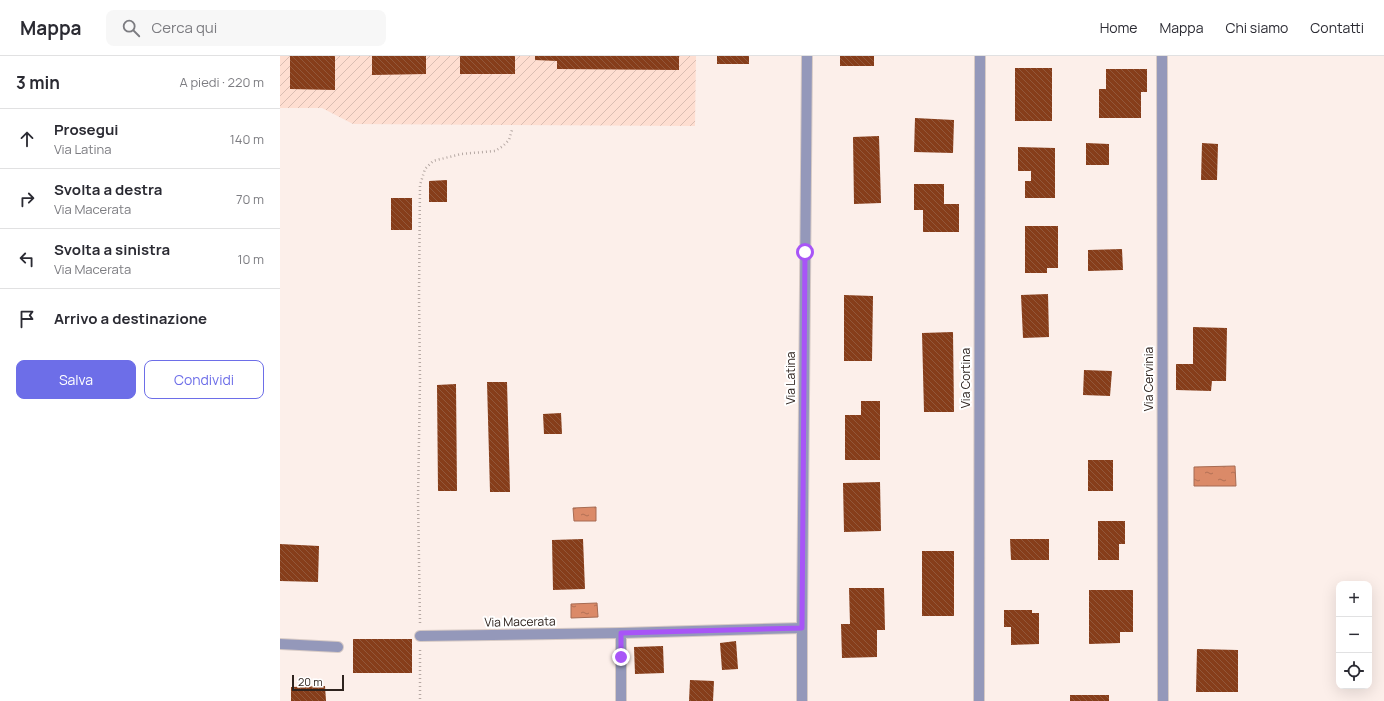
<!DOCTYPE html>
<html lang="it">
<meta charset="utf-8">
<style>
body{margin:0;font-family:Manrope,sans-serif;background:#f7f7f7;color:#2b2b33}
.controls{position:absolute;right:12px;bottom:12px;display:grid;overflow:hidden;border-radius:8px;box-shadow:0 4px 16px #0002}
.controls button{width:36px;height:36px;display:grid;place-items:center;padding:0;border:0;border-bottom:1px solid #e1e1e2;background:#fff;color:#2b2b33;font:20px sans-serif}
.scale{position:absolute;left:12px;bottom:10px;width:52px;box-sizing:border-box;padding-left:4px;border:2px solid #2e231e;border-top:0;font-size:11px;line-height:14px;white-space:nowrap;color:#2e231e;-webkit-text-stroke:3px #fff;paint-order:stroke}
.stop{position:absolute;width:12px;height:12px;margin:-9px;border:3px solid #a855f7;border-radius:50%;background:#fff}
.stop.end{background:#a855f7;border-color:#fff;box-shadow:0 1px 4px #0008}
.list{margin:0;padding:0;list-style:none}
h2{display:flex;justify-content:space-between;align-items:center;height:52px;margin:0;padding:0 16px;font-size:17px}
h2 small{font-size:13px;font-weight:400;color:#7c7c81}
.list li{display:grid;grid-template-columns:26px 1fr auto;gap:12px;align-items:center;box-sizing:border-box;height:60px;padding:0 16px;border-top:1px solid #e1e1e2}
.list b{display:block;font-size:15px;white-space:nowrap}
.list p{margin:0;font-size:13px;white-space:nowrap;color:#7c7c81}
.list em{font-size:13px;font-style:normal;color:#7c7c81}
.actions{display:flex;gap:8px;padding:12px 16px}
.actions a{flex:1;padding:9px 0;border:1px solid #6d6ee8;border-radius:8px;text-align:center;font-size:14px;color:#6d6ee8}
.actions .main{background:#6d6ee8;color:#fff}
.icon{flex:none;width:22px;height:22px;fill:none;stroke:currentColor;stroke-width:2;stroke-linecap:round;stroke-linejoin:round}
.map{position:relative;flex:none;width:1104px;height:645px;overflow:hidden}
header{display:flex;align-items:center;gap:24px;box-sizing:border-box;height:56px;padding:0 20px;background:#fff;border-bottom:1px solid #e1e1e2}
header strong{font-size:19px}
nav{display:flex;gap:22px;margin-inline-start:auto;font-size:14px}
.search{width:280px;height:36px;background:#f7f7f7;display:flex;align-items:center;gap:10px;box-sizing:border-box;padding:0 14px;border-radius:8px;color:#7c7c81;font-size:15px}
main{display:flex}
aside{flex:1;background:#fff}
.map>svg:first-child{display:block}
.industrial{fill:url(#industrial-furrows)}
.water{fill:url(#water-ripples);stroke:#a76b52}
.building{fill:url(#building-back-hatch)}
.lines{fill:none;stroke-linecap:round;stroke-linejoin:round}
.minor-casing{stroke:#d7cac5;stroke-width:12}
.path{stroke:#b6a9a4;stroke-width:2.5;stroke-dasharray:1 3;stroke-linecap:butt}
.minor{stroke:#9498ba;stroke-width:10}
.route{stroke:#a855f7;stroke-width:5}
.labels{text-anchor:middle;stroke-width:4;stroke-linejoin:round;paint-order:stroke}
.street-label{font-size:12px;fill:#2e231e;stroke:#fff}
</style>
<header>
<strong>Mappa</strong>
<div class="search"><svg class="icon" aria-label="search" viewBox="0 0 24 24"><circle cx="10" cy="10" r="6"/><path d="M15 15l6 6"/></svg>Cerca qui</div>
<nav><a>Home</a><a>Mappa</a><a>Chi siamo</a><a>Contatti</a></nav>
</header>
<main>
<aside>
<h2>3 min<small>A piedi · 220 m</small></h2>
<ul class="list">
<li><svg class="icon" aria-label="ahead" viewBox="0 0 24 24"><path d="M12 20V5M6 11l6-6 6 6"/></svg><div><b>Prosegui</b><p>Via Latina</p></div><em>140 m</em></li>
<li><svg class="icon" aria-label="right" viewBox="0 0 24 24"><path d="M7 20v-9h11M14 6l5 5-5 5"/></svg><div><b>Svolta a destra</b><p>Via Macerata</p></div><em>70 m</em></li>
<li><svg class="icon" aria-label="left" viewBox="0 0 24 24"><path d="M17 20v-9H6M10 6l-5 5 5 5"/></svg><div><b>Svolta a sinistra</b><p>Via Macerata</p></div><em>10 m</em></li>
<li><svg class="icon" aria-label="arrive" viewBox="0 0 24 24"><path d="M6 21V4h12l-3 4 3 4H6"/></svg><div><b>Arrivo a destinazione</b></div></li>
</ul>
<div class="actions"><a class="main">Salva</a><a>Condividi</a></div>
</aside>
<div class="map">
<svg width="1104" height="645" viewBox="0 0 1104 645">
<defs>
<pattern id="industrial-furrows" width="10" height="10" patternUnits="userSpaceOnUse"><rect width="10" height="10" fill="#feded1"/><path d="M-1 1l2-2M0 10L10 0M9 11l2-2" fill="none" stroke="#dabeb3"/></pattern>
<pattern id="water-ripples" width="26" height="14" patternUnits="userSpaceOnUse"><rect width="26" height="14" fill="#db8a68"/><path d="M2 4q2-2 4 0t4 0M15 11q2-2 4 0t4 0" fill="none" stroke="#b27055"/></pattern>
<pattern id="building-back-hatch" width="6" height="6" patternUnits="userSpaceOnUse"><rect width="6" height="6" fill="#863d1a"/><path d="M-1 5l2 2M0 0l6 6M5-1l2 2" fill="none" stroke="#92573a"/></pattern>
</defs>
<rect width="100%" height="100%" fill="#fcefea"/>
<path class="industrial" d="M 0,0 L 416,0 L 415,70 L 73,68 L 42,52 L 0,52 Z"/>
<g class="water">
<path d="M 955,410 L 956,430 L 914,430 L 914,411 Z"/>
<path d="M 316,451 L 316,465 L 294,465 L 293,452 Z"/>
<path d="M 317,547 L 318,561 L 291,562 L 291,548 Z"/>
</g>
<g class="building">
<path d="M 10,0 L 55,0 L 55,34 L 10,33 Z"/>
<path d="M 92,0 L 146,0 L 146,18 L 92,19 Z"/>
<rect x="180" y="0" width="55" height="18"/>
<path d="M 255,0 L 399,0 L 399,14 L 277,13 L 277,5 L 255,4 Z"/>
<rect x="437" y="0" width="32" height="8"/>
<rect x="560" y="0" width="34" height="10"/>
<rect x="735" y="12" width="37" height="53"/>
<path d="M 826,13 L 867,13 L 867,36 L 861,36 L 861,62 L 819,62 L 819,33 L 826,33 Z"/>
<path d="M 635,62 L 674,64 L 673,97 L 634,96 Z"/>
<path d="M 599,80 L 601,147 L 574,148 L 573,81 Z"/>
<path d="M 806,87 L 829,88 L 829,109 L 806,109 Z"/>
<path d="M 922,87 L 938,88 L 937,124 L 921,124 Z"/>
<path d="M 738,91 L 775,92 L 775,142 L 745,142 L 745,125 L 751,125 L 751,115 L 738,115 Z"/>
<path d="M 167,124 L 167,146 L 149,146 L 149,125 Z"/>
<path d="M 634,128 L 664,128 L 664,148 L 679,148 L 679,176 L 643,176 L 643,154 L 634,154 Z"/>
<rect x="111" y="142" width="21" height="32"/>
<path d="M 745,170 L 778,170 L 778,212 L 767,212 L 767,217 L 745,217 Z"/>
<path d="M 842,193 L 843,214 L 808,215 L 808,194 Z"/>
<path d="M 768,238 L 769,281 L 743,282 L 741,239 Z"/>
<path d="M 564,239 L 593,240 L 592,305 L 564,305 Z"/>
<path d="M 913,271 L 947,272 L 946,325 L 932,325 L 931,335 L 896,334 L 896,308 L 913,308 Z"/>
<path d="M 673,276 L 674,356 L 644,356 L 642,277 Z"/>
<path d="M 804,314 L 832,315 L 830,340 L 803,339 Z"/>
<path d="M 207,326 L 227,326 L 230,436 L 210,436 Z"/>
<path d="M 176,328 L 177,435 L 158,435 L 157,329 Z"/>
<path d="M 581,345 L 600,345 L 600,404 L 565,404 L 565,359 L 581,359 Z"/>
<path d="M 281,357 L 282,378 L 264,378 L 263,358 Z"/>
<rect x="808" y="404" width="25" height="31"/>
<path d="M 600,426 L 601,475 L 564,476 L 563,427 Z"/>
<path d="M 818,465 L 845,465 L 845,488 L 839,488 L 839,504 L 818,504 Z"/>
<path d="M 303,483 L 305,533 L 273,534 L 272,484 Z"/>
<path d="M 730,483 L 769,483 L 769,504 L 731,504 Z"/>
<path d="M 0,488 L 39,490 L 38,526 L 0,525 Z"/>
<rect x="642" y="495" width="32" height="65"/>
<path d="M 569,532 L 604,532 L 605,574 L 597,574 L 597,601 L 562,602 L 561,568 L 570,568 Z"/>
<path d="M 809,534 L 853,534 L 853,576 L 840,576 L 840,587 L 809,588 Z"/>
<path d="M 724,554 L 752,554 L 752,557 L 759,557 L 759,588 L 731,589 L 731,571 L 724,571 Z"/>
<rect x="73" y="583" width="59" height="34"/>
<path d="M 456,585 L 458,613 L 442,614 L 440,587 Z"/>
<path d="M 383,590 L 384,617 L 355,618 L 354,591 Z"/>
<path d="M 917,593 L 958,594 L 958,636 L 916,636 Z"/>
<path d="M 410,624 L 434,625 L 433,645 L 409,645 Z"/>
<path d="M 45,630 L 46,645 L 11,645 L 11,631 Z"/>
<rect x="790" y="639" width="39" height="6"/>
</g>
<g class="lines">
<g class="minor-casing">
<g id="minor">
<path d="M 882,0 L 883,645"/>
<path d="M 140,580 L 341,577"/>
<path d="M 0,588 L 58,591"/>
<path d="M 341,645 L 341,577 L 522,572"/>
<path d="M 522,645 L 522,572 L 527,0"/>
<path d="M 699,645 L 700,0"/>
</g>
</g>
<g class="path">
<path d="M 140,567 L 138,443 L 140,323 L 139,240 L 140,129 L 145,113 L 153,105 L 181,98 L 215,95 L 223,90 L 229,84 L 232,74"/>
<path d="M 140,594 L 140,645"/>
</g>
<use href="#minor" class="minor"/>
</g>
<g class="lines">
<path class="route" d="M 341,601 L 341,577 L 522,572 L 525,196"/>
</g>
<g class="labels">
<g class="street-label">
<text transform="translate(511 322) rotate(-90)" y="4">Via Latina</text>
<text transform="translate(686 322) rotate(-90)" y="4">Via Cortina</text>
<text transform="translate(869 323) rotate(-90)" y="4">Via Cervinia</text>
<text transform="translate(240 566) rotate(-1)" y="4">Via Macerata</text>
</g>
</g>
</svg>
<div class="controls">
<button>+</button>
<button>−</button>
<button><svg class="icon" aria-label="locate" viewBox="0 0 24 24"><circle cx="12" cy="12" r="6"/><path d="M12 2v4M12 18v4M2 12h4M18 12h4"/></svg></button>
</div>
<div class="scale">20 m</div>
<div class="stop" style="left:525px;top:196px"></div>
<div class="stop end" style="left:341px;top:601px"></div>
</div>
</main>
